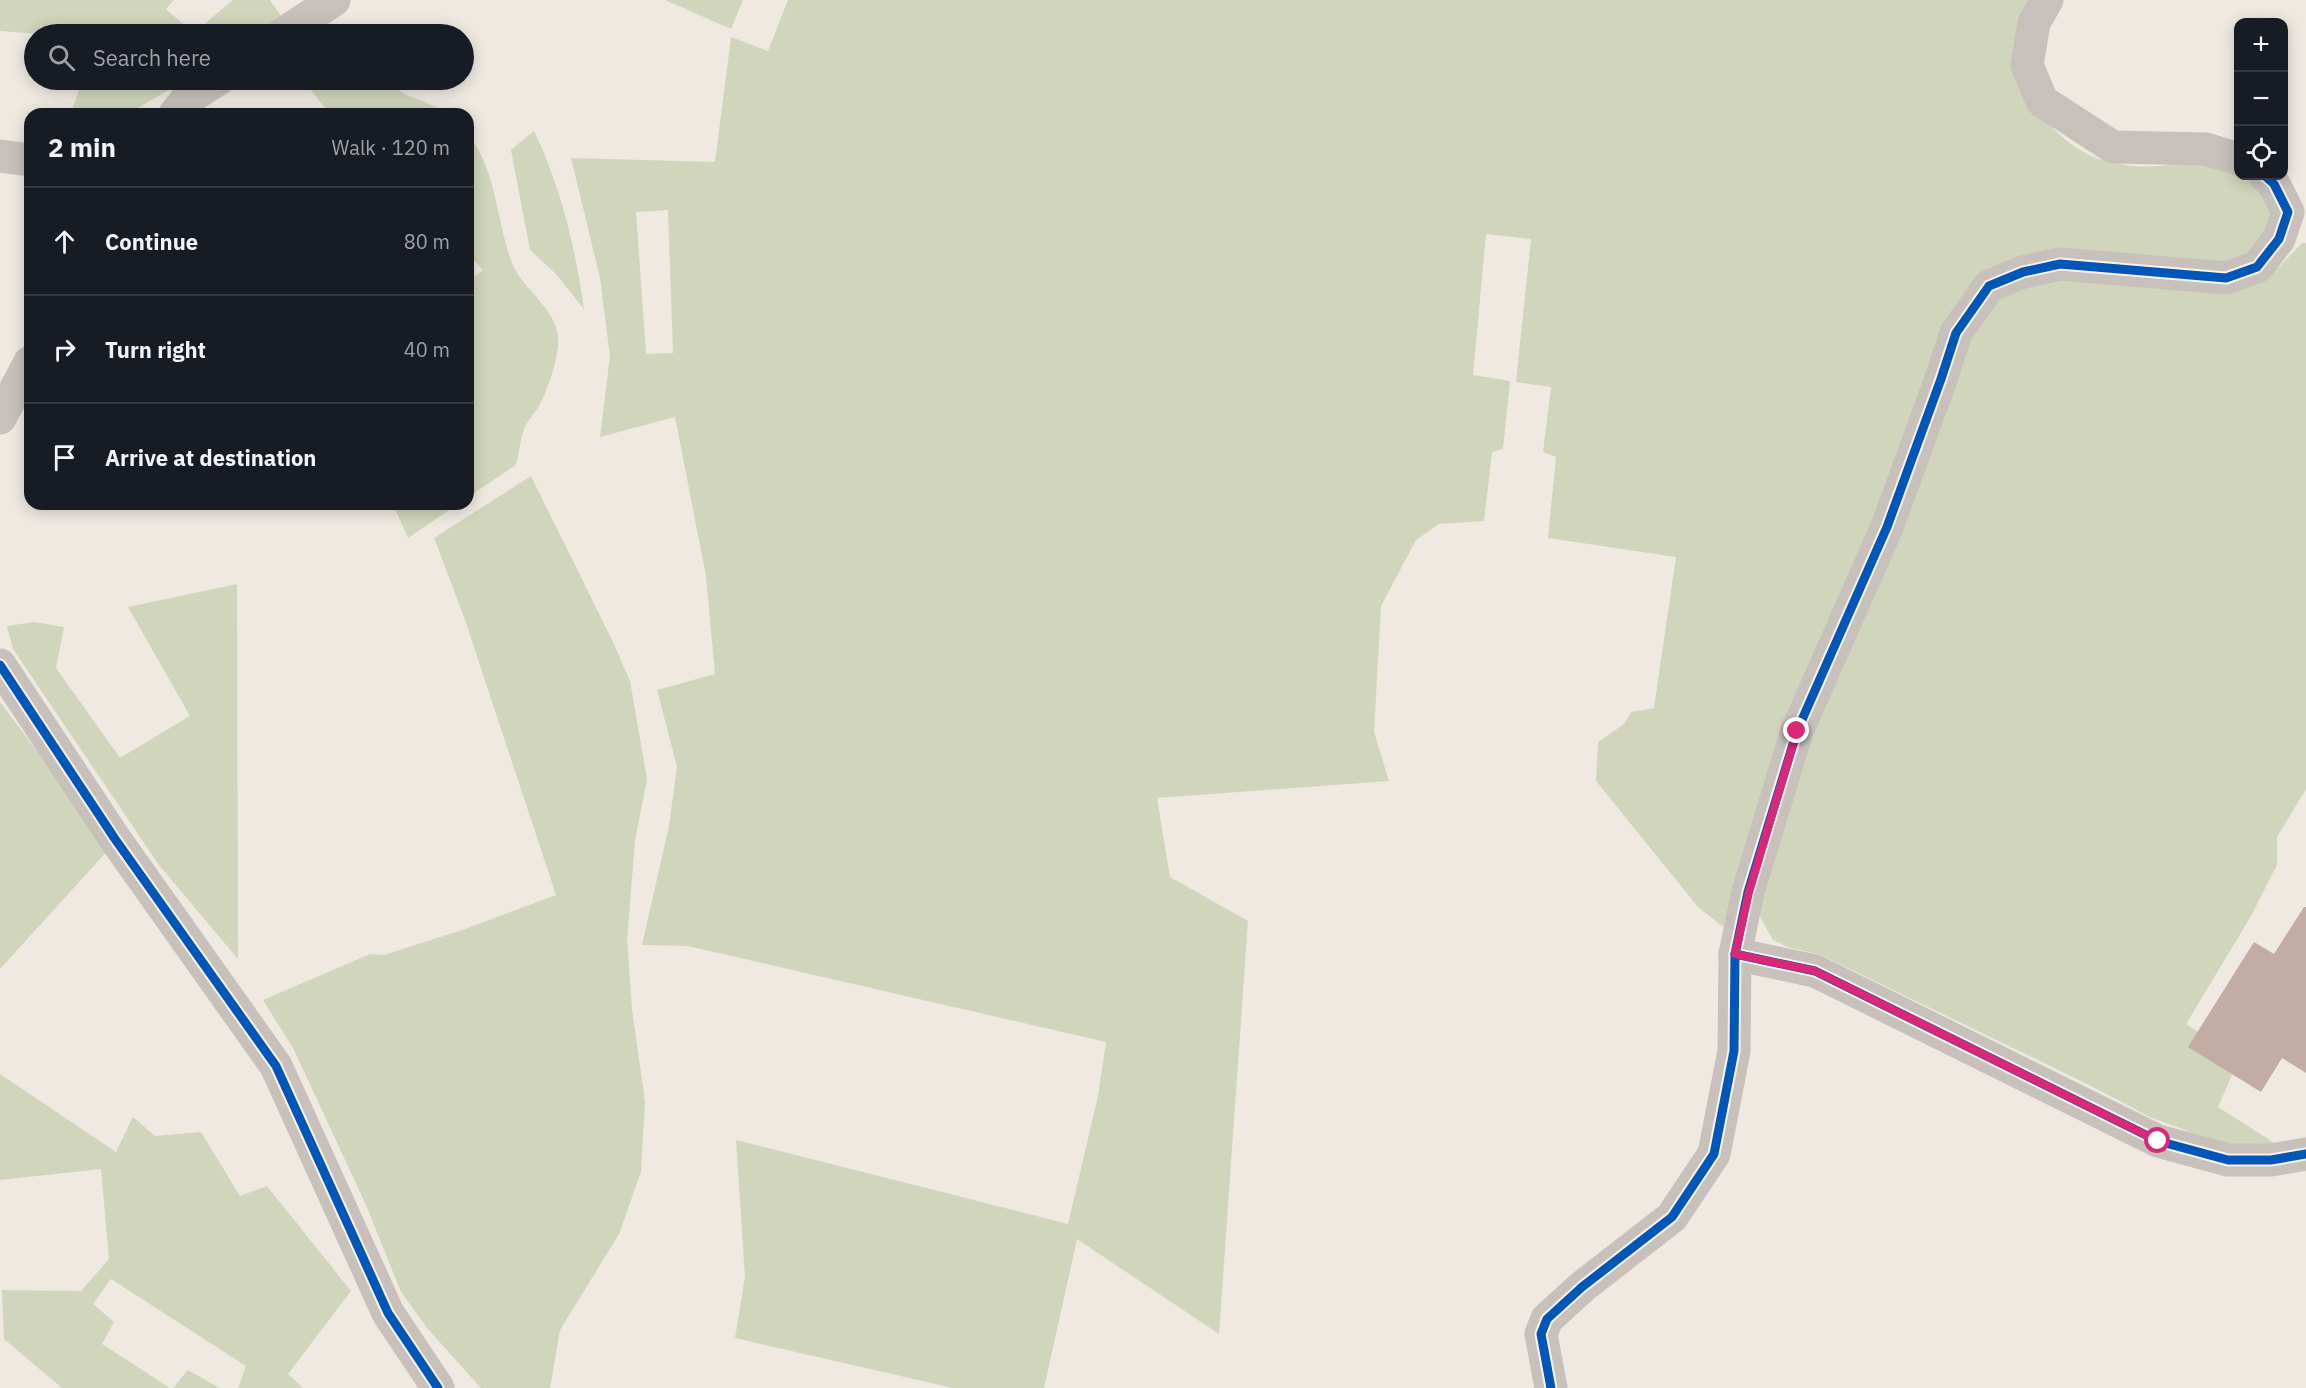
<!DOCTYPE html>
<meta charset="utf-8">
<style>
body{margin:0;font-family:"IBM Plex Sans",sans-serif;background:#20242c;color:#f1f3f6}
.controls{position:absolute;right:18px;top:18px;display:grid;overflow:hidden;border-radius:12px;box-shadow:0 3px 15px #0003}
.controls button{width:54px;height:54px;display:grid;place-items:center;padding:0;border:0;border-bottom:2px solid #363941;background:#171b24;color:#f1f3f6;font:30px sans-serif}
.stop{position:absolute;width:18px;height:18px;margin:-14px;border:4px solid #db2777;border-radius:50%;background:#fff}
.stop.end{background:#db2777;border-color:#fff;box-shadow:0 2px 6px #0008}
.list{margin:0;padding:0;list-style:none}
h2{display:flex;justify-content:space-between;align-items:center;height:78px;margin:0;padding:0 24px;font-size:26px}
h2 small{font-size:20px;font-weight:400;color:#9ea1a6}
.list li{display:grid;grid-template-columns:39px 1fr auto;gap:18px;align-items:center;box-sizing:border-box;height:108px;padding:0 24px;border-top:2px solid #363941}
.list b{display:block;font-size:22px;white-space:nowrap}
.list em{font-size:20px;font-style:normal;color:#9ea1a6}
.icon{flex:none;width:33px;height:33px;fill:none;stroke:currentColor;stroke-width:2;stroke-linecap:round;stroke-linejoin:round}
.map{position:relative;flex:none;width:2306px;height:1388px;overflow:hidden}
.search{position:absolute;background:#171b24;box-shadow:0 3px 15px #0003;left:24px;top:24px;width:450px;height:66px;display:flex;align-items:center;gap:15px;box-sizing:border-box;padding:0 21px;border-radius:33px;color:#9ea1a6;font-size:22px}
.panel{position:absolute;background:#171b24;box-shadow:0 3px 15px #0003;left:24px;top:108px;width:450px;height:402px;border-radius:18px}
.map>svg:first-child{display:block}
.green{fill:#d0d5bc;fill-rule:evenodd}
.building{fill:#c3aca3}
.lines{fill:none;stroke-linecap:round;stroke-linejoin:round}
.minor{stroke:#c7c0bb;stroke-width:33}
.cycleway-casing{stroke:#fbf3ea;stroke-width:13}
.cycleway{stroke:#0057b8;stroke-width:9}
.route{stroke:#db2777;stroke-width:8}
</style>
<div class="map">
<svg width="2306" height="1388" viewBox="0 0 2306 1388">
<rect width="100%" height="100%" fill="#efe9e2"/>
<g class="green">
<path d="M 0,0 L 174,0 L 166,9 L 194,33 L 233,0 L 270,0 L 284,20 L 260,34 L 42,34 L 0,31 Z"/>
<path d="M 665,0 L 743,0 L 731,29 Z"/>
<path d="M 788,0 L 2039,0 L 2022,93 C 2042,117 2061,141 2089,155 C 2102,161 2120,165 2134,166 C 2152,168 2171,164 2189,164 C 2224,165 2269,177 2271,218 C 2272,226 2270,234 2270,241 L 2240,265 L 1998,268 L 1735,924 L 1722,926 L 1698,907 L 1596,781 L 1598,742 L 1624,724 L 1631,712 L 1654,708 L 1676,557 L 1548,538 L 1556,457 L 1543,452 L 1551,387 L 1516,382 L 1531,239 L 1486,234 L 1473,375 L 1510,381 L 1503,449 L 1492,452 L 1484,521 L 1439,524 L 1416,540 L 1381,606 L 1374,732 L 1389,781 L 1157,798 L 1170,877 L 1248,921 L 1219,1334 L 1077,1239 L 1044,1388 L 953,1388 L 735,1338 L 745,1277 L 736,1140 L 1068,1224 L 1098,1096 L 1106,1042 L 688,946 L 642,945 L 669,826 L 677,767 L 657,690 L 715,674 L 706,576 L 675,417 L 600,437 L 610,356 L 600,278 L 571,158 L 715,162 L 731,37 L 768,51 ZM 668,210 L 673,353 L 646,354 L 636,212 Z"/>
<path d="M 82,80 L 186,80 L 127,114 L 71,114 Z"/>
<path d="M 303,80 L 382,80 L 405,94 L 453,114 L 330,114 Z"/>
<path d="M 534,131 C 561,187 575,247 584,309 L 556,274 L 530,250 L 511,150 Z"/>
<path d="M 468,134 C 497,171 496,220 512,263 C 522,289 554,306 558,336 C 560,354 548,390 539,406 C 534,414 527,421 524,429 C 520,441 519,453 516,465 L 468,497 L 468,282 L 483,270 L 468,254 Z"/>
<path d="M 2302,243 L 2306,243 L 2306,789 L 2277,837 L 2277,865 L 2251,916 L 2186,1024 L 2239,1059 L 2218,1107 L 2284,1149 L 2238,1150 L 2150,1117 L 2089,1085 L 1821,955 L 1788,947 L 1773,940 L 1757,911 L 1770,847 L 1955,367 L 2003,287 L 2043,275 L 2249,285 L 2278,268 Z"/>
<path d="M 531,476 L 612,640 L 630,681 L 647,779 L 635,841 L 627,940 L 632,1009 L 645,1102 L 641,1172 L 619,1234 L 560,1330 L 550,1388 L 481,1388 L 427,1328 L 401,1292 L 366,1205 L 293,1048 L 263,1000 L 370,954 L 384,955 L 462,930 L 556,895 L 464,617 L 434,538 Z"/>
<path d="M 393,504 L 458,504 L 408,538 Z"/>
<path d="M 237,584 L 238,959 L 159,865 L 13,649 L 7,626 L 34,622 L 64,627 L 56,668 L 120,758 L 190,716 L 128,607 Z"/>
<path d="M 0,702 L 110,848 L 0,969 Z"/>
<path d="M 0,1074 L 116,1152 L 133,1117 L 155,1136 L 201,1132 L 240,1196 L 267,1186 L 351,1291 L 288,1374 L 303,1388 L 238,1388 L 246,1366 L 111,1279 L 93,1304 L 114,1322 L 102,1344 L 170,1388 L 62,1388 L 4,1339 L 2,1290 L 81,1291 L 109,1259 L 101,1169 L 0,1180 Z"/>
<path d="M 188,1370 L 220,1388 L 173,1388 Z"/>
</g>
<path class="building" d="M 2304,907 L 2306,907 L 2306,1073 L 2282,1058 L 2261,1092 L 2188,1047 L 2254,942 L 2274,954 Z"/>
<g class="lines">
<g class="minor">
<path d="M 2047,0 L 2034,23 L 2027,65 L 2042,101 L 2113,147 L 2206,149 L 2238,159"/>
<path d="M 283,34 L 334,0"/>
<path d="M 175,114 L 186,100 L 217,80"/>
<path d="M 0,156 L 30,160"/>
<path d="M 0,418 L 30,362"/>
<path d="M 0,665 L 115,839 L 276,1066 L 388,1313 L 438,1388"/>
<path d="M 1735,954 L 1815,971 L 2158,1141 L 2228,1160 L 2271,1160 L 2306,1154"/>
<path d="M 1551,1388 L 1541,1334 L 1547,1319 L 1582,1287 L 1672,1217 L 1714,1154 L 1734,1051 L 1735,954 L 1748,892 L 1797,731 L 1887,527 L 1941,379 L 1956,333 L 1989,286 L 2023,272 L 2060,264 L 2226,278 L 2257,267 L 2279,239 L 2288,212 L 2274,184 L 2265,176"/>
</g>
<g class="cycleway-casing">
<g id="cycleway">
<path d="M 0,665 L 115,839 L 276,1066 L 388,1313 L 438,1388"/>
<path d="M 1735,954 L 1815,971 L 2158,1141 L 2228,1160 L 2271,1160 L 2306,1154"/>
<path d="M 1551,1388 L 1541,1334 L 1547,1319 L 1582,1287 L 1672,1217 L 1714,1154 L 1734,1051 L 1735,954 L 1748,892 L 1797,731 L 1887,527 L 1941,379 L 1956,333 L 1989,286 L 2023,272 L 2060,264 L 2226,278 L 2257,267 L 2279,239 L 2288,212 L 2274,184 L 2265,176"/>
</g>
</g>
<use href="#cycleway" class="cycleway"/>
</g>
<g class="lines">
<path class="route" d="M 1797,731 L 1749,892 L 1735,954 L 1815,971 L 2158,1141"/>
</g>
</svg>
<div class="controls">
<button>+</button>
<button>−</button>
<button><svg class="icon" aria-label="locate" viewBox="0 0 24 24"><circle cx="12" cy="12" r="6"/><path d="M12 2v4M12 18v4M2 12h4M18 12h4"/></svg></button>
</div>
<div class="stop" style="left:2158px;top:1141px"></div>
<div class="stop end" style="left:1797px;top:731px"></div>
<div class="search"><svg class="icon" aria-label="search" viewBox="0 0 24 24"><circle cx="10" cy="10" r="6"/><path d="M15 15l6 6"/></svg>Search here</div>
<section class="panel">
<h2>2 min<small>Walk · 120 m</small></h2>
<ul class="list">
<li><svg class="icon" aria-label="ahead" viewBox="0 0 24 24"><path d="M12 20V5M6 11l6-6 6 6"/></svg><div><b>Continue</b></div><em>80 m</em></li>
<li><svg class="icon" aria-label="right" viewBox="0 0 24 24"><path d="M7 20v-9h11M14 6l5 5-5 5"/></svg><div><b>Turn right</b></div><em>40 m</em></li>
<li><svg class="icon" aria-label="arrive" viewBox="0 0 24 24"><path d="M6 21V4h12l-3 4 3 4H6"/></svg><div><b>Arrive at destination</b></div></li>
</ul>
</section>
</div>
